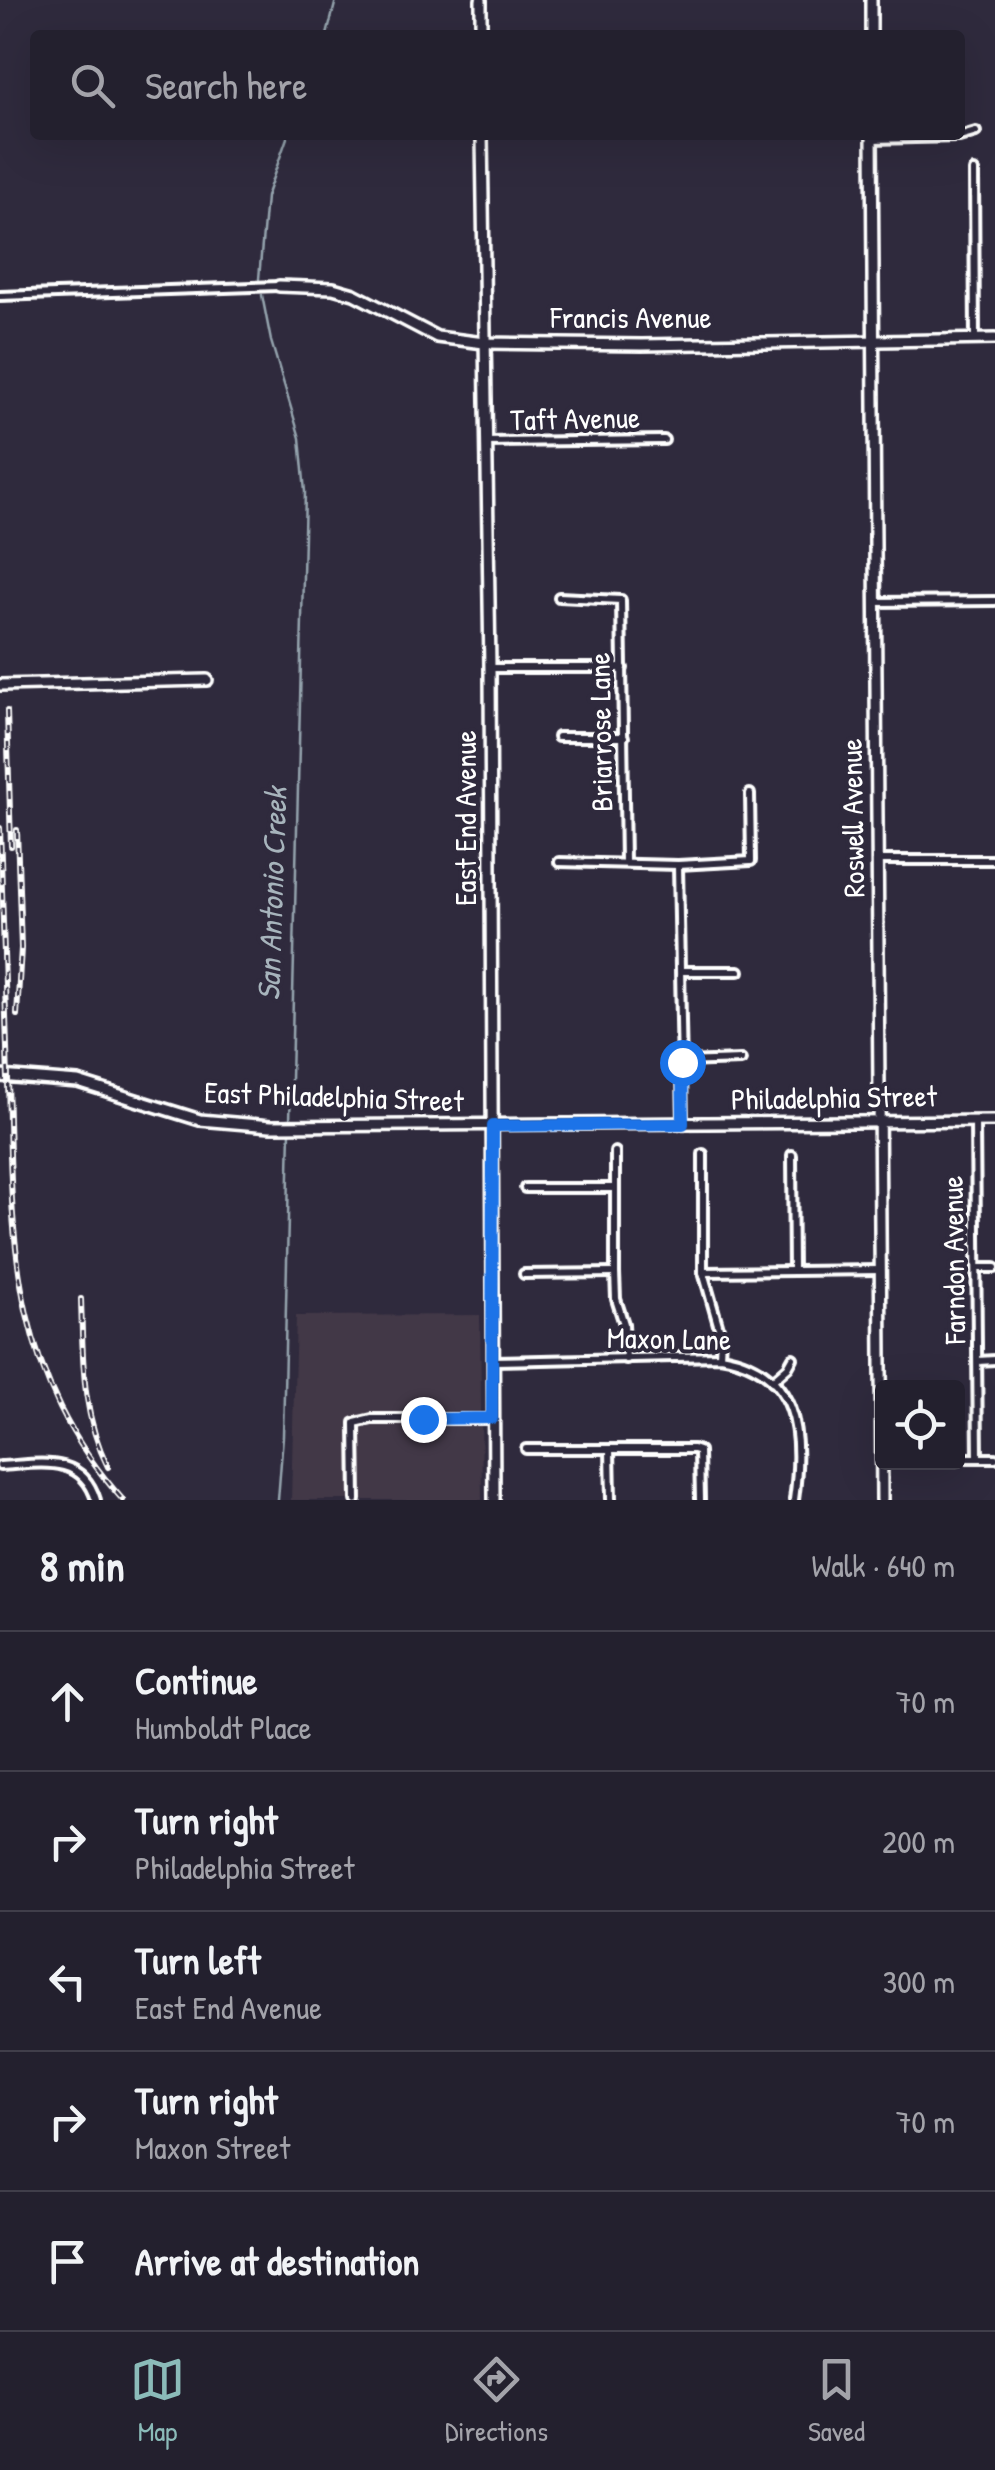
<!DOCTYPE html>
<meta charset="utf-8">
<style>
body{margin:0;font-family:"Patrick Hand",sans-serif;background:#2b2836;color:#f1f3f6}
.controls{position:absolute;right:30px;bottom:30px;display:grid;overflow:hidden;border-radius:10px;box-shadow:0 10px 40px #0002}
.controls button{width:90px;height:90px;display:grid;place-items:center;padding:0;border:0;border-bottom:2px solid #403e4a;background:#23202e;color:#f1f3f6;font:50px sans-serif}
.stop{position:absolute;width:30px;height:30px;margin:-22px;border:8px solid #1a73e8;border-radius:50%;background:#fff}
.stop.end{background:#1a73e8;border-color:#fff;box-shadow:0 2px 10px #0008}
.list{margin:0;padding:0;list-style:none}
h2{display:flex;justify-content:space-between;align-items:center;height:130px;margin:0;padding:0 40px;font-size:42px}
h2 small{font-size:32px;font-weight:400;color:#a3a3aa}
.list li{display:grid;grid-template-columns:65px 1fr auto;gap:30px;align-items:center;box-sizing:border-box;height:140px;padding:0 40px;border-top:2px solid #403e4a}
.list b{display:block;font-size:38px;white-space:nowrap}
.list p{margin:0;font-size:32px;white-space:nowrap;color:#a3a3aa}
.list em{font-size:32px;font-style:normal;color:#a3a3aa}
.icon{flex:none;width:55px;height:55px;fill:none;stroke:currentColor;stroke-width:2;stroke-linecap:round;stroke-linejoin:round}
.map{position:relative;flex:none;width:995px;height:1500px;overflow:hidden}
.search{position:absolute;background:#23202e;box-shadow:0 10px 40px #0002;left:30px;right:30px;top:30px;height:110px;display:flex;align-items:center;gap:25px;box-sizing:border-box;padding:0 35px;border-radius:10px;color:#a3a3aa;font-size:38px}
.sheet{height:830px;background:#23202e}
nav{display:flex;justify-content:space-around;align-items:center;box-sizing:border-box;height:140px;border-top:2px solid #403e4a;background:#23202e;font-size:28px;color:#a3a3aa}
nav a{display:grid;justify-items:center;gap:5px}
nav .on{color:#8bbbb9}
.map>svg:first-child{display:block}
.built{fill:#423847}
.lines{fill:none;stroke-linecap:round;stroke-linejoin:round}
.stream{stroke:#95a4ae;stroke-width:2.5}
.street-casing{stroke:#fff;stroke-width:14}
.secondary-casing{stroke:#fff;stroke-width:16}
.street{stroke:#2f2a3d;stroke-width:6}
.secondary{stroke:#2f2a3d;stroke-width:9}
.rail-casing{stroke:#fff;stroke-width:6}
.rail{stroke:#2f2a3d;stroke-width:2.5;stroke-dasharray:8;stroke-linecap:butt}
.route{stroke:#1a73e8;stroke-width:12}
.labels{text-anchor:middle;stroke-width:8;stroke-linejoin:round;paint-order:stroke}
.street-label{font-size:30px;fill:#fff;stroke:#2f2a3d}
.water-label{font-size:32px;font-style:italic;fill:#a7b4bc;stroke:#2f2a3d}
</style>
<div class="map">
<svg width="995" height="1500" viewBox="0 0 995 1500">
<rect width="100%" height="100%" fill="#2f2a3d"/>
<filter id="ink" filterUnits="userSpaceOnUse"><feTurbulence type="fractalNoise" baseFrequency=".01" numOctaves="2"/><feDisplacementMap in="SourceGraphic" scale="20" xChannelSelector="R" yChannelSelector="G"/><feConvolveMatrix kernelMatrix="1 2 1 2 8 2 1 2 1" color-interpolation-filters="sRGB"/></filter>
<g filter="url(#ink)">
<path class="built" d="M 480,1315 L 482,1500 L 291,1500 L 296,1316 Z"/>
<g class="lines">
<g class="stream">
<path d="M 327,35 L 336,0"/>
<path d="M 259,279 L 266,197 L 288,135"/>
<path d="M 262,295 L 271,341 L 300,438 L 305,492 L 290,1122"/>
<path d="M 278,1500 L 283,1436 L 290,1130"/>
</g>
<g class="street-casing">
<g id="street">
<path d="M 872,139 L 959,137 L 976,132"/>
<path d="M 974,171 L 975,339"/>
<path d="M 0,296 L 279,286"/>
<path d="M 486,442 L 664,440"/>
<path d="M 559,597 L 621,600 L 625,862"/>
<path d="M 875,602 L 995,601"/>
<path d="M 490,668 L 623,668"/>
<path d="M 558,737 L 624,737"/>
<path d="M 878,860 L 995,860"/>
<path d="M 559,862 L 678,865 L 751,861 L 750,794"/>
<path d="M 678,866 L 683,1123"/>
<path d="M 681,971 L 739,971"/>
<path d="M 682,1062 L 741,1060"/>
<path d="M 975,1122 L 978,1457"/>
<path d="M 615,1152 L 615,1273 L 616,1299 L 624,1324 L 626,1359"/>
<path d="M 703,1154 L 703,1272 L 721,1335 L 720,1356"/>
<path d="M 792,1155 L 793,1271"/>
<path d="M 525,1188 L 615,1188"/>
<path d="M 977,1268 L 995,1268"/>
<path d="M 703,1272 L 881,1270"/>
<path d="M 524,1274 L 615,1273"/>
<path d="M 494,1361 L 720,1356 C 800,1369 803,1435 794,1500"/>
<path d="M 978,1361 L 995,1360"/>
<path d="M 772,1381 L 788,1367 L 793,1358"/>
<path d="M 526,1449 L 693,1449 L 699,1451 L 700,1500"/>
<path d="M 610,1449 L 611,1500"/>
<path d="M 958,1458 L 995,1458"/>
<path d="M 0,1466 C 39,1464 82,1453 96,1500"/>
<path d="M 356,1500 L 355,1423 L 372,1419 L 492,1419"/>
</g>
</g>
<g class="secondary-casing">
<g id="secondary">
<path d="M 481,0 L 481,35"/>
<path d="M 871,35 L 871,0"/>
<path d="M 482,135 L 490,668 L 494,1500"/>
<path d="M 872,135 L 882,1500"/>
<path d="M 279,286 L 333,288 L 354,294 L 437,337 L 484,343 L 642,345 L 995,339"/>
<path d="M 0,685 L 207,680"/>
<path d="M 0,1076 L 78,1082 L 200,1120 L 271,1126 L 995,1121"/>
</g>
</g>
<use href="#street" class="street"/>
<use href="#secondary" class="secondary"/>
<g class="rail-casing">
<g id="rail">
<path d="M 7,711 L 11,846"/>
<path d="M 0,828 C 3,911 5,995 8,1079 C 12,1239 9,1372 123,1500"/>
<path d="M 17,830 L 21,948 L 17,1015"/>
<path d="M 81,1299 C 83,1358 81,1413 108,1467"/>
</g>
</g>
<use href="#rail" class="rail"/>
</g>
</g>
<g class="lines" filter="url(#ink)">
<path class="route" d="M 423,1419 L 492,1418 L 493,1126 L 683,1124 L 682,1062"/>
</g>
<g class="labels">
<g class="street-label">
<text x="631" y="328">Francis Avenue</text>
<text transform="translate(575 419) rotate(-1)" y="10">Taft Avenue</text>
<text transform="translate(601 732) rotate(-91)" y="10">Briarrose Lane</text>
<text transform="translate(466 818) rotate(-90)" y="10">East End Avenue</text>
<text transform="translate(853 818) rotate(-91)" y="10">Roswell Avenue</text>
<text transform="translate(334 1097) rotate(2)" y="10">East Philadelphia Street</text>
<text transform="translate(834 1098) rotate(-1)" y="10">Philadelphia Street</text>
<text transform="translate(954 1260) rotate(-91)" y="10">Farndon Avenue</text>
<text transform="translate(669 1339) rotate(1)" y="10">Maxon Lane</text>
</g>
<g class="water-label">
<text transform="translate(272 894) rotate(-88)" y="11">San Antonio Creek</text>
</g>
</g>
</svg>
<div class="controls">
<button><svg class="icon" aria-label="locate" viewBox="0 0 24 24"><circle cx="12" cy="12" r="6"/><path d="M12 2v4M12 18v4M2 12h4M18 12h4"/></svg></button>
</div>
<div class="stop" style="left:682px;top:1062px"></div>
<div class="stop end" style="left:423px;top:1419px"></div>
<div class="search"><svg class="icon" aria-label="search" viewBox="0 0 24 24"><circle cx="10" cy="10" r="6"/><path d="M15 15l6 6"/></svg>Search here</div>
</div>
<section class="sheet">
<h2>8 min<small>Walk · 640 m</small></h2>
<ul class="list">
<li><svg class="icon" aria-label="ahead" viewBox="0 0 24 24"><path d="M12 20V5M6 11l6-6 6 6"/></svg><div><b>Continue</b><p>Humboldt Place</p></div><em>70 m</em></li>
<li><svg class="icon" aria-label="right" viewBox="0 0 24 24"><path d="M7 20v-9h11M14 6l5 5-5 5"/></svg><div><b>Turn right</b><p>Philadelphia Street</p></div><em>200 m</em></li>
<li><svg class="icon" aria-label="left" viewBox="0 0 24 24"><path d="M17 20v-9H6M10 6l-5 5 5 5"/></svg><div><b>Turn left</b><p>East End Avenue</p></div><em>300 m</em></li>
<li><svg class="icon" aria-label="right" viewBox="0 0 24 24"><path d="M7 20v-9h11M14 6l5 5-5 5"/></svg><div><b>Turn right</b><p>Maxon Street</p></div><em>70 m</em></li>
<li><svg class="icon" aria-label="arrive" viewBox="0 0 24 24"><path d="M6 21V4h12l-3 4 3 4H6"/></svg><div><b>Arrive at destination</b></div></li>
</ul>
</section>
<nav>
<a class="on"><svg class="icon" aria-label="map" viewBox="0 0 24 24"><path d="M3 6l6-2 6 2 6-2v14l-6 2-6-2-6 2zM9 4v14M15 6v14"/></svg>Map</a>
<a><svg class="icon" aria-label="directions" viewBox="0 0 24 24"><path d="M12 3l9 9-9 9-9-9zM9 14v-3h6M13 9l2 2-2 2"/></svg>Directions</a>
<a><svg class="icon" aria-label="saved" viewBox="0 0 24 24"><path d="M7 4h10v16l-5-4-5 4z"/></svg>Saved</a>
</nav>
